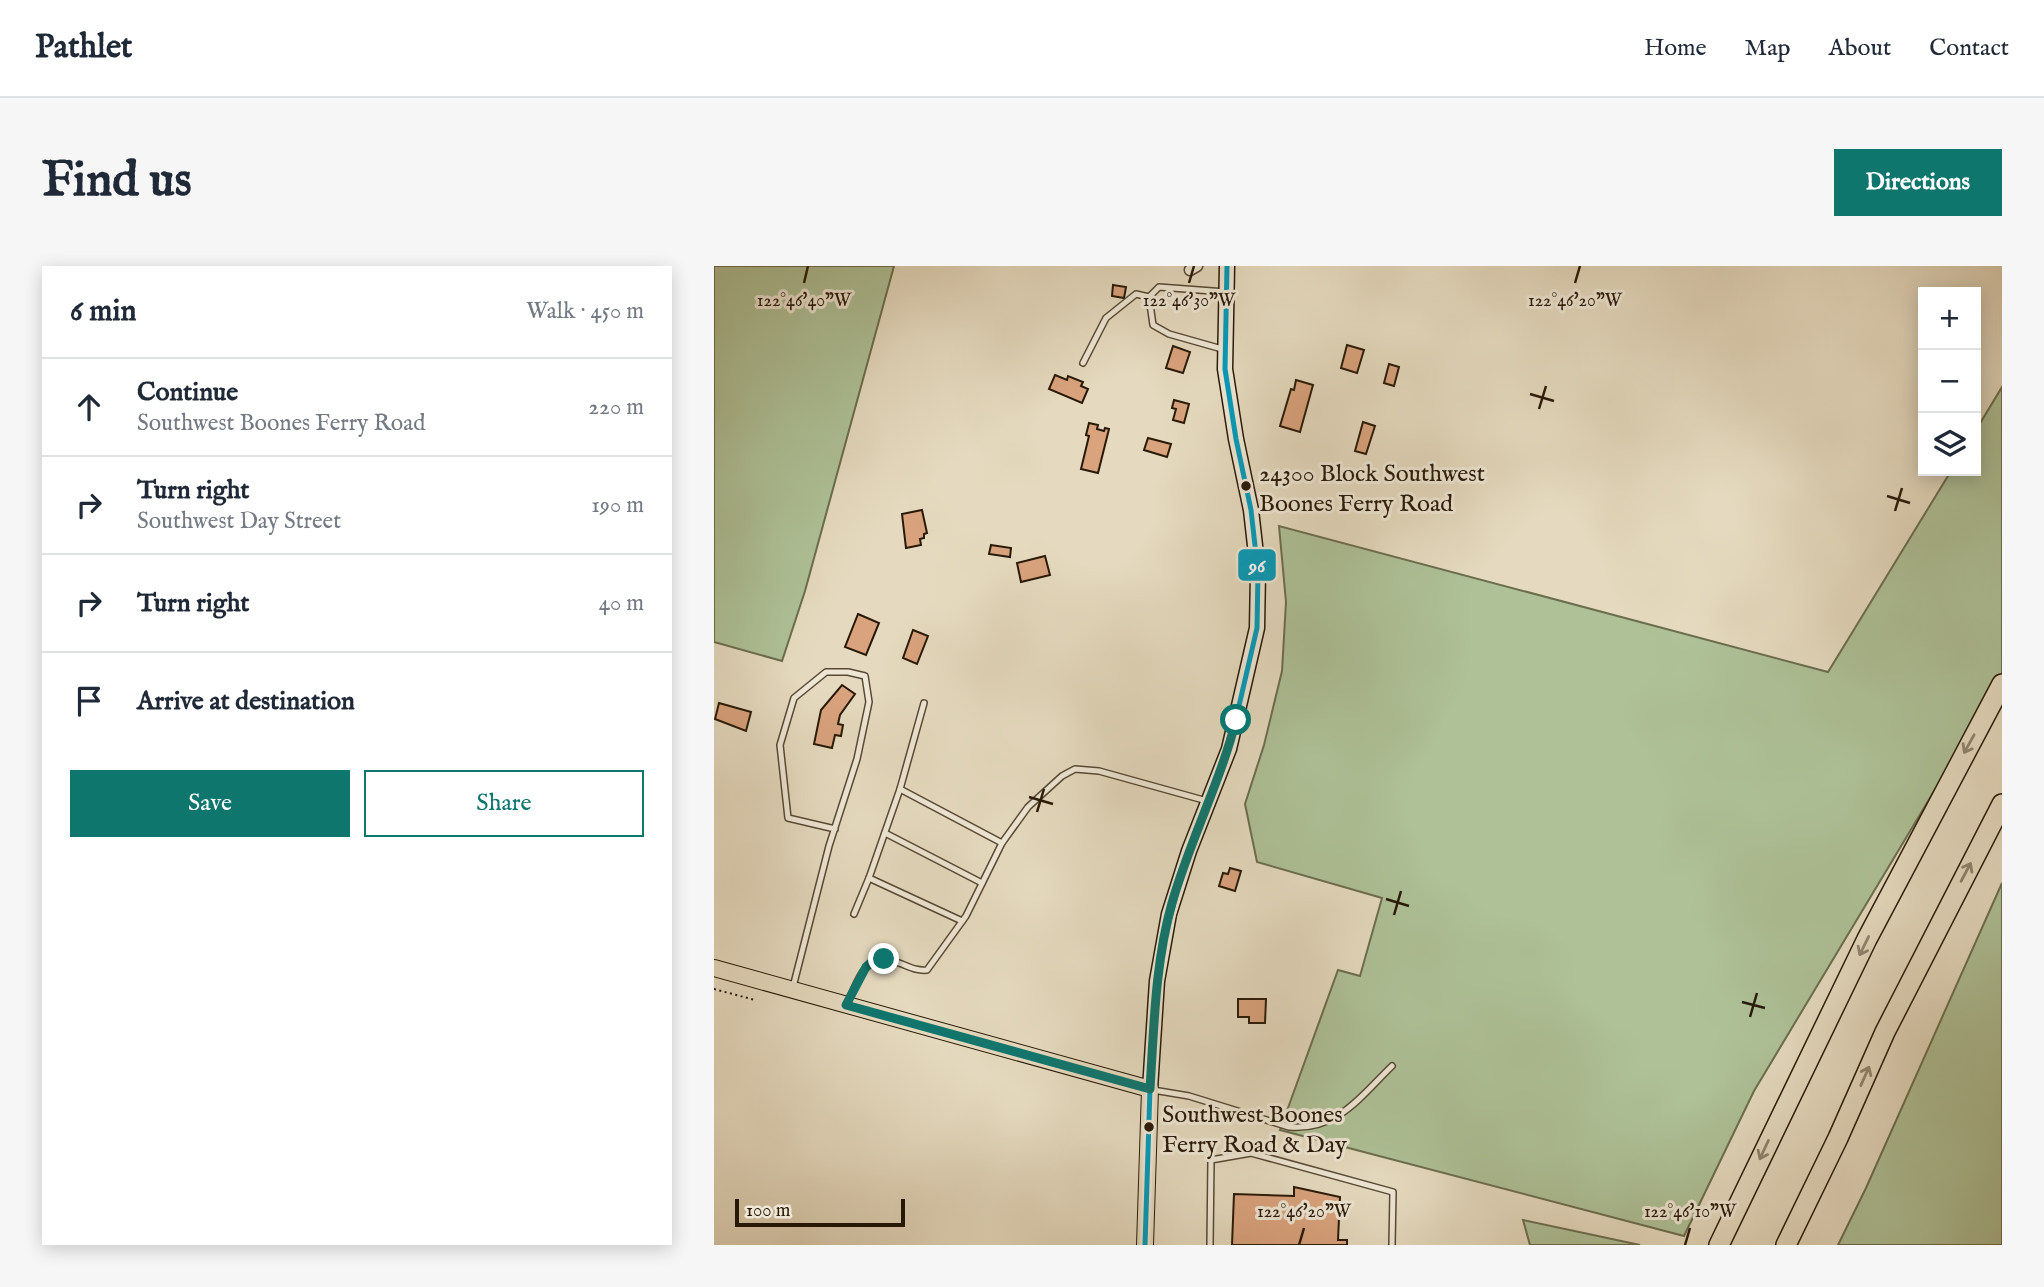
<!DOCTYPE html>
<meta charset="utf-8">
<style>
body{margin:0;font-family:"IM FELL English",serif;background:#f6f6f7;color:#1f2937}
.controls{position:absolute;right:21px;top:21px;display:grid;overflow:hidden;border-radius:0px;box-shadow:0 4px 18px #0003}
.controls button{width:63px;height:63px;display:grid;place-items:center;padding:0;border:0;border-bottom:2px solid #e0e1e3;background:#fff;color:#1f2937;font:35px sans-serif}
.scale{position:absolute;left:21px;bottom:18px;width:170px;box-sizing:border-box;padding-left:7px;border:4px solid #281907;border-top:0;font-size:19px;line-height:24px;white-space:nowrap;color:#281907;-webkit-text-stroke:5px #eee7d5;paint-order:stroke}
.stop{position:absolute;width:21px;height:21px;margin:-16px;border:5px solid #0f766e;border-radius:50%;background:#fff}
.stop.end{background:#0f766e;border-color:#fff;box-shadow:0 2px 7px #0008}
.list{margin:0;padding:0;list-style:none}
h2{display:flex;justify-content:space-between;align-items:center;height:91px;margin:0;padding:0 28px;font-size:30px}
h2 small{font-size:23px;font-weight:400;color:#747a83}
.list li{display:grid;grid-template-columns:46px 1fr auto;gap:21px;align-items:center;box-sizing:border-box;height:98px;padding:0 28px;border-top:2px solid #e0e1e3}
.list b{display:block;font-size:26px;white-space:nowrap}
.list p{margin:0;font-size:23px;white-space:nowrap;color:#747a83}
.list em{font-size:23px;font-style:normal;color:#747a83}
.actions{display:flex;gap:14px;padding:21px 28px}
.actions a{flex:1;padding:16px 0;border:2px solid #0f766e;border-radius:0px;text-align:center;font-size:24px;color:#0f766e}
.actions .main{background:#0f766e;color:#fff}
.icon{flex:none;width:38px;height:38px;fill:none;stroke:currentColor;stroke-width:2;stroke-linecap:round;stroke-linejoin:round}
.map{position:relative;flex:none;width:1288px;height:979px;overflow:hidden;border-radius:0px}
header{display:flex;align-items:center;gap:42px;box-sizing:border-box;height:98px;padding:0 35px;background:#fff;border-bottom:2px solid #e0e1e3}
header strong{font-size:33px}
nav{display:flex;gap:38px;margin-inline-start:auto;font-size:24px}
.intro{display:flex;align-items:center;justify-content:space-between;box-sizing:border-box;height:168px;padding:0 42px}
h1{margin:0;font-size:49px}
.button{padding:18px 32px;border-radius:0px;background:#0f766e;color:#fff;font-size:24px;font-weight:700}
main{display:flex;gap:42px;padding:0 42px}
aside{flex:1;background:#fff;border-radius:0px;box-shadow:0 4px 18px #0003}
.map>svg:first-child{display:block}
.green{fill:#aec197;stroke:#6b6d4f;stroke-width:2}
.building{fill:#d9a37d;stroke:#281907;stroke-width:2}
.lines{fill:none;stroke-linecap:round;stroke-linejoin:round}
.lane-casing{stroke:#574935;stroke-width:8}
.street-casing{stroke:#574935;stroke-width:13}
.secondary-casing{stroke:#281907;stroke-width:17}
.primary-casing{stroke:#281907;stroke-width:18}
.highway-casing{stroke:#281907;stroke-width:22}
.path{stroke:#281907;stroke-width:2;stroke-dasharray:2 3.5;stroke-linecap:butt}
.lane{stroke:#eee7d5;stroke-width:5}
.street{stroke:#eee7d5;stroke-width:10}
.secondary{stroke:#eee7d5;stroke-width:14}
.primary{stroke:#e5dabf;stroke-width:16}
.highway{stroke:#e5dabf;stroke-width:19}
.bus-1-casing{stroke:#eee7d5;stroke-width:10}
.bus-1{stroke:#049bba;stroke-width:5}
.oneway{stroke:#90836c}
.route{stroke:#0f766e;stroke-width:9}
.ticks{fill:none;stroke:#281907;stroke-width:2.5}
.bus-dot{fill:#281907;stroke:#eee7d5;stroke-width:2.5}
.labels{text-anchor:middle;stroke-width:6;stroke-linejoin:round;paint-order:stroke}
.bus-label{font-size:24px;fill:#281907;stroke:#eee7d5;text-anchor:start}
.ticks-label{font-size:18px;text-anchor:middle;fill:#281907;stroke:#eee7d5;stroke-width:6;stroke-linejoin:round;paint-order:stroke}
.line-badge{stroke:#eee7d5;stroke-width:2.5}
.badge-label{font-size:19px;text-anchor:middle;font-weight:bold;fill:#fff}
</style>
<header>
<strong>Pathlet</strong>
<nav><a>Home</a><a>Map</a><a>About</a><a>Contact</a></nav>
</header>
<div class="intro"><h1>Find us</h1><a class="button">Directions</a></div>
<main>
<aside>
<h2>6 min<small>Walk · 450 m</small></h2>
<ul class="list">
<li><svg class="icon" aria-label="ahead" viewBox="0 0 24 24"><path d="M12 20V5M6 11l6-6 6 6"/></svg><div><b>Continue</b><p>Southwest Boones Ferry Road</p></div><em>220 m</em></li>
<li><svg class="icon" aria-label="right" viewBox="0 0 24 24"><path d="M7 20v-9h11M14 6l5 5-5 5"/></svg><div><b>Turn right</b><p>Southwest Day Street</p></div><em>190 m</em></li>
<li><svg class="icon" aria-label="right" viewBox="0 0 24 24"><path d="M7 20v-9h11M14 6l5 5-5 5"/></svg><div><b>Turn right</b></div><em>40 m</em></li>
<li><svg class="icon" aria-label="arrive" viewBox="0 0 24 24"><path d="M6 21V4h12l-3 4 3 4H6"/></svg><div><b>Arrive at destination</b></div></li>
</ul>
<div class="actions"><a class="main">Save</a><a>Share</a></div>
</aside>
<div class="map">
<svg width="1288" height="979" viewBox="0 0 1288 979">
<rect width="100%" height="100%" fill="#e5dabf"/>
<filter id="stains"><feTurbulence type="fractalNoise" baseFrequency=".00286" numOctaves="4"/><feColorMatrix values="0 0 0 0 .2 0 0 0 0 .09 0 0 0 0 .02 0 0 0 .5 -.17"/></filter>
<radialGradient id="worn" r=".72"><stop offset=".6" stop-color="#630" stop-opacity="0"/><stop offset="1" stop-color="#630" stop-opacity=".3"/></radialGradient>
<g class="green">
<path d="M 0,0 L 180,0 L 91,325 L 68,395 L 0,376 Z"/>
<path d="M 1288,121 L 1288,412 L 1040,825 L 970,970 L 566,864 L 624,704 L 646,710 L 668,632 L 543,596 L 531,538 L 550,479 L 568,405 L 572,336 L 565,260 L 1114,406 L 1237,205 L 1262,205 L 1262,164 Z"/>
<path d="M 1288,617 L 1288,979 L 1124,979 L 1152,922 Z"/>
<path d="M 809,954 L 926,979 L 816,979 Z"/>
</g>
<g class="building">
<path d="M 399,19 L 412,21 L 410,32 L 398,30 Z"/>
<path d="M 633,79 L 650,84 L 643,107 L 627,102 Z"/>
<path d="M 459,80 L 476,86 L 469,107 L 452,102 Z"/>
<path d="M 675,98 L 685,101 L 680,120 L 670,117 Z"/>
<path d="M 341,109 L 353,114 L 354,110 L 369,116 L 367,120 L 374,123 L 368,137 L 335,123 Z"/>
<path d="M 582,114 L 599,119 L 586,166 L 566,160 L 577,123 L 580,124 Z"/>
<path d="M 460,134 L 475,138 L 470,157 L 459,154 L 462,143 L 458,142 Z"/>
<path d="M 649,156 L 661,160 L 652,188 L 641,185 Z"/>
<path d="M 375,157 L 384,159 L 383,163 L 390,165 L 391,162 L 395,163 L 384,207 L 367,203 L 375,170 L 372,169 Z"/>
<path d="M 434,172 L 457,178 L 453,191 L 430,184 Z"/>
<path d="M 208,244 L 213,267 L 210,268 L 210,272 L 206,273 L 207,279 L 192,282 L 188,248 Z"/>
<path d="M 277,279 L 297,282 L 296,291 L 275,288 Z"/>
<path d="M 331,290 L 336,309 L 307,316 L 303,297 Z"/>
<path d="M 144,348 L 165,357 L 152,389 L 131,381 Z"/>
<path d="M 199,364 L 214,370 L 203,398 L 189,392 Z"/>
<path d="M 128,419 L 141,428 L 126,449 L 124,458 L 129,459 L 127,470 L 121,469 L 118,482 L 100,478 L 107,444 Z"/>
<path d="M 5,437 L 37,446 L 32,465 L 1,453 Z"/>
<path d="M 516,602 L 527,605 L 521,625 L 505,620 L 509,607 L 514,608 Z"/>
<path d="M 524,733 L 552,733 L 551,757 L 535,757 L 535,751 L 524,751 Z"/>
<path d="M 580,921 L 626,931 L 624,974 L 633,974 L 633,979 L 518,979 L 520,928 L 580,930 Z"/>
</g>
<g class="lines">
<g class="lane-casing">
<g id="lane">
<path d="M 508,83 L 455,68 L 439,59 L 435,31 L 445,21 L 512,26"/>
<path d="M 369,97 L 392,52 L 422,28 L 435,31"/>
<path d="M 210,437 L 186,523 L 288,577"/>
<path d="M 186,523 L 155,612 L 248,655"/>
<path d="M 171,567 L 268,617"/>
<path d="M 140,648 L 155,612"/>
<path d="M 79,721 L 115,580 L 143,493 L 155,436 L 151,410 L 134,406 L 112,406 L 80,432 L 66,479 L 74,552 L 121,563"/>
<path d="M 134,735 C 147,709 151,686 185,697 C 196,701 202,705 213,704 L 252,650 L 288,577 L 314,541 L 348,510 L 361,503 L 385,505 L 493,535"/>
<path d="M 439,824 L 475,830 L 575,861 C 624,865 647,830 678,800"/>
<path d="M 496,979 L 497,894 L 537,887 L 679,926 L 678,979"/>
</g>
</g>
<g class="street-casing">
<path id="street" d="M 476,4 L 483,0"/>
</g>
<g class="secondary-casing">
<path id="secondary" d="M 436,823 L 443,715 L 455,648 L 475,585 L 515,483 L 543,362 L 544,306 L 537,244 L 522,173 L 511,103 L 513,0"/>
</g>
<g class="primary-casing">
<path id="primary" d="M 0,702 L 436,823 L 431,979"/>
</g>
<g class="highway-casing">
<g id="highway">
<path d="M 1005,979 L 1153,673 L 1288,418"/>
<path d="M 1072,979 L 1124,872 L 1171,766 L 1288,538"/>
</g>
</g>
<path class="path" d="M 0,723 L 41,734"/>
<use href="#lane" class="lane"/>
<use href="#street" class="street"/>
<use href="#secondary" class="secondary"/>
<use href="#primary" class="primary"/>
<use href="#highway" class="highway"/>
<g class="bus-1-casing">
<path id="bus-1" d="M 431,979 L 436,823 L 443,715 L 450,674 L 469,603 L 515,483 L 543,362 L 544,306 L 537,244 L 522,173 L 511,103 L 513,0"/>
</g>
<use href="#bus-1" class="bus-1"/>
</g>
<defs><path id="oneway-shaft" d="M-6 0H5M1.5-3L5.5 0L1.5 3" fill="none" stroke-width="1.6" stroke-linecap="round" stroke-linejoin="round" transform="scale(1.75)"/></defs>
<g class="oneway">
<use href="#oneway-shaft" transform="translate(1255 478) rotate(119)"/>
<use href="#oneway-shaft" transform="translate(1252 606) rotate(-62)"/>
<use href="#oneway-shaft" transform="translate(1150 680) rotate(116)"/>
<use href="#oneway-shaft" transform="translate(1151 810) rotate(-66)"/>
<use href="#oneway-shaft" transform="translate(1050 884) rotate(115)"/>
</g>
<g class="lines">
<path class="route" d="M 170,693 L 159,695 L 152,701 L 132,739 L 436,823 C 440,761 441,697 458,637 C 476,574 506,517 522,454"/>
</g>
<path class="ticks" d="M 90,17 L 94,0M 475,17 L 480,0M 861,17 L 866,0M 816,128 L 840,135M 825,143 L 832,120M 1173,230 L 1196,237M 1181,245 L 1188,222M 315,531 L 339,538M 323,546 L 330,523M 672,633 L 695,640M 680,649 L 687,625M 1028,736 L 1051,742M 1036,751 L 1043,727M 585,979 L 590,962M 971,979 L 976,962"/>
<g class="bus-dot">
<circle cx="532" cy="220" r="6"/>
<circle cx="435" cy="861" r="6"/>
</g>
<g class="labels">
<g class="bus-label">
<text x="545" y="215">24300 Block Southwest<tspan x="545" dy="30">Boones Ferry Road</tspan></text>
<text x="448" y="856">Southwest Boones<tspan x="448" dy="30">Ferry Road &amp; Day</tspan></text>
</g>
</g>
<g class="ticks-label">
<text x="90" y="40">122°46'40"W</text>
<text x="475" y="40">122°46'30"W</text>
<text x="861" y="40">122°46'20"W</text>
<text x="590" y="951">122°46'20"W</text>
<text x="976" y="951">122°46'10"W</text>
</g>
<rect class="line-badge" x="523" y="282" width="40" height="34" rx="7" fill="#049bba"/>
<g class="badge-label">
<text x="543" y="306">96</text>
</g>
<rect width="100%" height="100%" filter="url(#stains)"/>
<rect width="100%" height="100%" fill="url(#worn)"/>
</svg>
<div class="controls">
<button>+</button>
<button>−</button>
<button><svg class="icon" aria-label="layers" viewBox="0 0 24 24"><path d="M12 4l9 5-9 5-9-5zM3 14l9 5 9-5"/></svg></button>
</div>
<div class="scale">100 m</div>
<div class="stop" style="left:522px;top:454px"></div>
<div class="stop end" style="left:170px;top:693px"></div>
</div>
</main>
